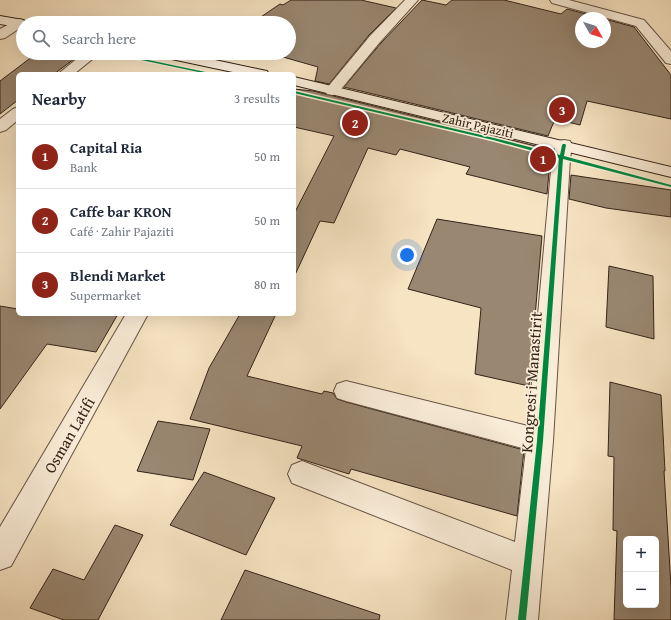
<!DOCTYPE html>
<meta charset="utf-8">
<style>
body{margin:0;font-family:"Gentium Book Plus",serif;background:#f6f6f7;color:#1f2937}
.controls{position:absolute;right:12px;bottom:12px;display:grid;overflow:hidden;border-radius:6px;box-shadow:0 4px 16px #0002}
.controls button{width:36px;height:36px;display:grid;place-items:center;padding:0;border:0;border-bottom:1px solid #e0e1e3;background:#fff;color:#1f2937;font:20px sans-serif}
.compass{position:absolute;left:575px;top:12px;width:36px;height:36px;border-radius:50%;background:#fff;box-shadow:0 4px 16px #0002;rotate:129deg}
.you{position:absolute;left:407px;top:255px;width:14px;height:14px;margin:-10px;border:3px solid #fff;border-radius:50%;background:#1a73e8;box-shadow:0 0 0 6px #1a73e833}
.badge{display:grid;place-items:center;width:26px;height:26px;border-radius:50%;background:#8f2418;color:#fff;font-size:13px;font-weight:700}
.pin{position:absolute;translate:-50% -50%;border:2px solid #fff;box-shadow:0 1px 4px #0006}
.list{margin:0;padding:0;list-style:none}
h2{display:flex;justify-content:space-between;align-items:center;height:52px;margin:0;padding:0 16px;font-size:17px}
h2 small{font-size:13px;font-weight:400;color:#747a83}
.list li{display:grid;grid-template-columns:26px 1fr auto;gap:12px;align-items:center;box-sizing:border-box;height:64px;padding:0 16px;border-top:1px solid #e0e1e3}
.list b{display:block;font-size:15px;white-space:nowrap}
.list p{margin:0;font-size:13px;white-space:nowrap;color:#747a83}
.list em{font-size:13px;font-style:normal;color:#747a83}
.icon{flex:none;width:22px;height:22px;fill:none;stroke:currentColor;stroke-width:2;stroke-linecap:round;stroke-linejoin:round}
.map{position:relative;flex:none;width:671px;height:620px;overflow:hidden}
.search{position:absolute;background:#fff;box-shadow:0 4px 16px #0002;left:16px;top:16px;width:280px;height:44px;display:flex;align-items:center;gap:10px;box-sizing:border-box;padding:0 14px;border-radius:22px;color:#747a83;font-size:15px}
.panel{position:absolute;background:#fff;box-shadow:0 4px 16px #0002;left:16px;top:72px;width:280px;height:244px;border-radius:6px}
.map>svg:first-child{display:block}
.building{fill:#998771;stroke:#342319;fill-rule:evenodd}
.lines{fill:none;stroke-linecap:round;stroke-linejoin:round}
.street-casing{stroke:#655344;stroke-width:2}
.secondary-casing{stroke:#342319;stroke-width:2}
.street{fill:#faedd8;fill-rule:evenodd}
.secondary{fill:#faedd8;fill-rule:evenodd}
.cycleway-casing{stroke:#faedd8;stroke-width:3}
.cycleway{fill:#00873e;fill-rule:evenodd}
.labels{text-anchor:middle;stroke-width:3.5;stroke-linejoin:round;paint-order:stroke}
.far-street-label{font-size:13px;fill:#342319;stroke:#faedd8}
.street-label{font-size:16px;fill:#342319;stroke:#faedd8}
</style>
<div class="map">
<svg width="671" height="620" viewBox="0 0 671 620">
<rect width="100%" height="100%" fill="#f7e4c3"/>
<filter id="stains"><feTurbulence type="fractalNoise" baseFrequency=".005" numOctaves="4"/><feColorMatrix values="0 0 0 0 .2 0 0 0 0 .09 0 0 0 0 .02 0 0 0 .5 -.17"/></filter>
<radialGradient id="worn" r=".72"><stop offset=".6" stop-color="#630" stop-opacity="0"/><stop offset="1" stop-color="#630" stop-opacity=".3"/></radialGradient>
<g class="building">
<path d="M 291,0 L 361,0 L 396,8 L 369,35 L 329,84 L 315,81 L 318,67 L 269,53 L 289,53 L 289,23 L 252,23 L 280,4 L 283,5 Z"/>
<path d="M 422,0 L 446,5 L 452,0 L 504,0 L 561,14 L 567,9 L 601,18 L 581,18 L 581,42 L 605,42 L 605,19 L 634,27 L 671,75 L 671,119 L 587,101 L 580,125 L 555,119 L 548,136 L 344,87 L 381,43 Z"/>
<path d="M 37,53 L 74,59 L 54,74 L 18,74 L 18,100 L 0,114 L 0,81 Z"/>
<path d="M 294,89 L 313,91 L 544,148 L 536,170 L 549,172 L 547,194 L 466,174 L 470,167 L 400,149 L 396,155 L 368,148 L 334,223 L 320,221 L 294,277 L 294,214 L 334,136 L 294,127 Z"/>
<path d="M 571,175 L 671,190 L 671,217 L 606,208 L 569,199 Z"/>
<path d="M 437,219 L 542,236 L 529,386 L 475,374 L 481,308 L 408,289 Z"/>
<path d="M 609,266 L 653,276 L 654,339 L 606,327 Z"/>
<path d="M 0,306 L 18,309 L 18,314 L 118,314 L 96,352 L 47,344 L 0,409 Z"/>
<path d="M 240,314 L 276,314 L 247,376 L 322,394 L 324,391 L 333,393 L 337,399 L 346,402 L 524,450 L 517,516 L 351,469 L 349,474 L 297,458 L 302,446 L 190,419 L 209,368 Z"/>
<path d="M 610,382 L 661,395 L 665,471 L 664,471 L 671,587 L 671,620 L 614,620 L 617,531 L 613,530 L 614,457 L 608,456 ZM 626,539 L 656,539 L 656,605 L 626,605 Z"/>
<path d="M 158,421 L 210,429 L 193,480 L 137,471 Z"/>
<path d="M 204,472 L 275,498 L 246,555 L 170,525 Z"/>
<path d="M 115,525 L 143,535 L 98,620 L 64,620 L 30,608 L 53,569 L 84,580 Z"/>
<path d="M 245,570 L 380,615 L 379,620 L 221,620 Z"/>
</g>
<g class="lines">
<g class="street-casing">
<g id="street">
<path d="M 405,0 L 418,0 L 380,42 L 337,94 L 332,95 L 327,94 L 325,91 L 327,88 L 370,36 Z"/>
<path d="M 550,0 L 569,0 L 644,20 L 671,51 L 671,64 L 666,63 L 636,26 L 552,3 Z"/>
<path d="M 19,19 L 23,20 L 25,23 L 23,23 L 23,26 L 5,38 L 0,39 L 0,29 Z"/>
<path d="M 84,53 L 100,53 L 74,74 L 58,74 Z"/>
<path d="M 18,107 L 18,120 L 6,130 L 0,132 L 0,119 L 13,109 Z"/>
<path d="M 564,140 L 570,141 L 572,145 L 570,159 L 553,441 L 538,620 L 506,620 L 512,570 L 292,483 L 288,474 L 292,465 L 302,461 L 515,542 L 526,449 L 346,401 L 337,398 L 334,391 L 337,384 L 346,381 L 528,426 L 552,159 L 556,145 L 558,141 Z"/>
<path d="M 126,314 L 148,314 L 11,566 L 0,570 L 0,527 Z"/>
</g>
</g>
<g class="secondary-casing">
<g id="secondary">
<path d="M 0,16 L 23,20 L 29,23 L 23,23 L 23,28 L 0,24 Z"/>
<path d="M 155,53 L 182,53 L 262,70 L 267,71 L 269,74 L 242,74 L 162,57 L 157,56 Z"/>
<path d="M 294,77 L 671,167 L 671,177 L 294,85 Z"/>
</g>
</g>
<use href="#street" class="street"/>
<use href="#secondary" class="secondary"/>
<g class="cycleway-casing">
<g id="cycleway">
<path d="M 108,53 L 115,53 L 215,74 L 208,74 Z"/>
<path d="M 294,91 L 494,138 L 560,155 L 562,145 L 563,144 L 565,144 L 566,145 L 564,156 L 671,185 L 671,187 L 563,159 L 543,441 L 526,620 L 518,620 L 537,441 L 559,158 L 493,140 L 294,93 Z"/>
</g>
</g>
<use href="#cycleway" class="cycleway"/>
</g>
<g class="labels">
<g class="far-street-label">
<text transform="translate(478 125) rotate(13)" y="5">Zahir Pajaziti</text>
</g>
<g class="street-label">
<text transform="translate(531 382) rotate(-86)" y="6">Kongresi i Manastirit</text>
<text transform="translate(69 435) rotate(-60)" y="6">Osman Latifi</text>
</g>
</g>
<rect width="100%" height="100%" filter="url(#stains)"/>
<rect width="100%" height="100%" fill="url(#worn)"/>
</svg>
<div class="controls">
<button>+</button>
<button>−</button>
</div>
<svg class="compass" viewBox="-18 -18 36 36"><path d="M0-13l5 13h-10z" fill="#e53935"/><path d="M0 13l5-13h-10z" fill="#747a83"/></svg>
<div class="you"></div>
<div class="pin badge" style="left:543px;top:159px">1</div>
<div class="pin badge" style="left:355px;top:123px">2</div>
<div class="pin badge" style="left:562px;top:110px">3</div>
<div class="search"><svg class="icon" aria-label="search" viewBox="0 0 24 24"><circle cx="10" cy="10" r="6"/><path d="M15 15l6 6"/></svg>Search here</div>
<section class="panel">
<h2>Nearby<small>3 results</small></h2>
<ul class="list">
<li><span class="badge">1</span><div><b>Capital Ria</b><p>Bank</p></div><em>50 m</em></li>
<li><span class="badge">2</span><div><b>Caffe bar KRON</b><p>Café · Zahir Pajaziti</p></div><em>50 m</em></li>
<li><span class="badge">3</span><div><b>Blendi Market</b><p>Supermarket</p></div><em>80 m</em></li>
</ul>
</section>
</div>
